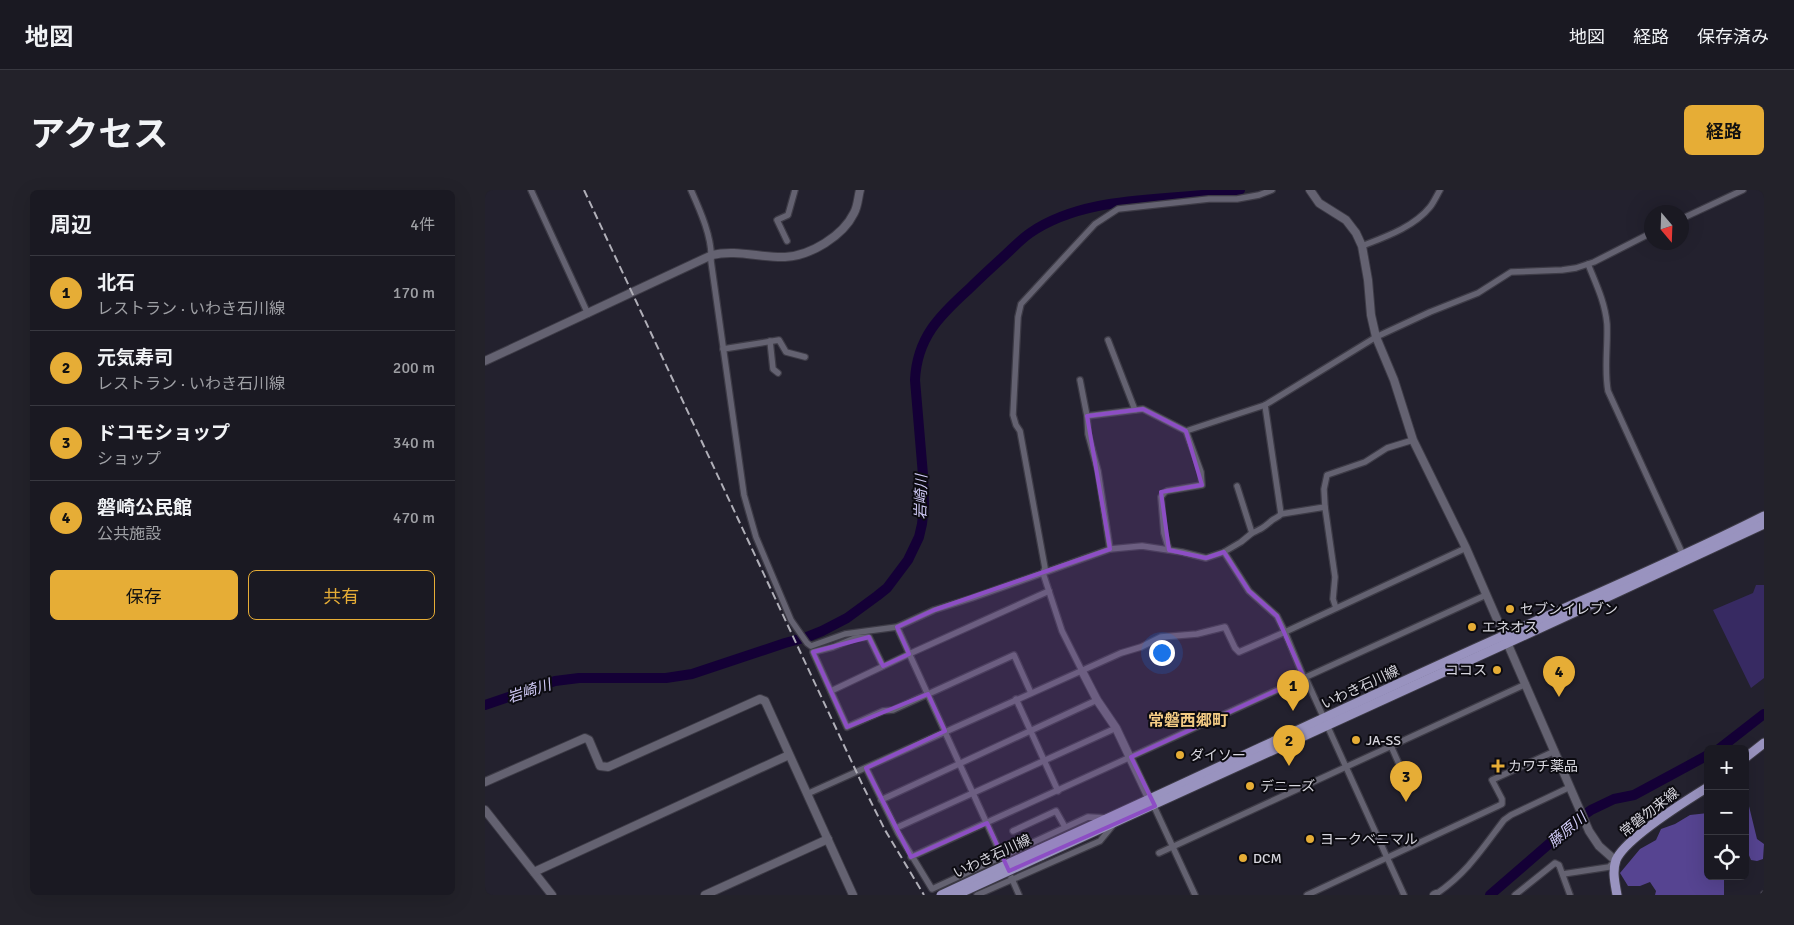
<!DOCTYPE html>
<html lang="ja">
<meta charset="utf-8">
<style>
body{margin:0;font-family:Signika,"Noto Sans JP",sans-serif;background:#23222a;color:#f1f3f6}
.controls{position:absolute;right:15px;bottom:15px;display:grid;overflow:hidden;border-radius:8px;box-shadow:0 5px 20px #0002}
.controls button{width:45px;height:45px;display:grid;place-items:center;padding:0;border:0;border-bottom:1px solid #383840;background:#1a1922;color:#f1f3f6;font:25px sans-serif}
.compass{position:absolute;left:1159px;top:15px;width:45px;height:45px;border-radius:50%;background:#1a1922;box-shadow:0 5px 20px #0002;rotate:161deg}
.you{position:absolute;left:676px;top:462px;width:18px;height:18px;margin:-12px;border:4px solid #fff;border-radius:50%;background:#1a73e8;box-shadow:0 0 0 8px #1a73e833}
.badge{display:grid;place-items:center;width:32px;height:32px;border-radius:50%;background:#e6ad36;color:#111;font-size:16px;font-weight:700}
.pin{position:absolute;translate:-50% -41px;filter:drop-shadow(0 1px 2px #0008)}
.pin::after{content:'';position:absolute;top:26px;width:18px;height:15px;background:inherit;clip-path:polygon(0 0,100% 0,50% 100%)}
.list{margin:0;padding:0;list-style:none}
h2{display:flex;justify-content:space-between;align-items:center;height:65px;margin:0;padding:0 20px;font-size:21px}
h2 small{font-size:16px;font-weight:400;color:#9fa0a5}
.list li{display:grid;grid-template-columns:32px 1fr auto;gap:15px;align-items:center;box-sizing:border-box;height:75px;padding:0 20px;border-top:1px solid #383840}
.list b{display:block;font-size:19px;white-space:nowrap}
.list p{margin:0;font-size:16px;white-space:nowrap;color:#9fa0a5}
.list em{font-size:16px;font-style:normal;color:#9fa0a5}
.actions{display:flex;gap:10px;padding:15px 20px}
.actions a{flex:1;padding:11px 0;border:1px solid #e6ad36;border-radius:8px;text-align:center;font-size:18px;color:#e6ad36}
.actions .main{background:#e6ad36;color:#111}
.icon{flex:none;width:28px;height:28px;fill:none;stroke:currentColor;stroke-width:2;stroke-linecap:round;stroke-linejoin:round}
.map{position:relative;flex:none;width:1279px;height:705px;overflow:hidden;border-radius:8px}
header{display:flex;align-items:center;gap:30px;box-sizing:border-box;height:70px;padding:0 25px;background:#1a1922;border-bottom:1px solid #383840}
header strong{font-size:24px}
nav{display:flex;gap:28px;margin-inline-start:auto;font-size:18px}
.intro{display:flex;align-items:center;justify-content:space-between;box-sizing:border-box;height:120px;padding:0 30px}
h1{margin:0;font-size:35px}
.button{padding:12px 22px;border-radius:8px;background:#e6ad36;color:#111;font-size:18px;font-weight:700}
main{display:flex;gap:30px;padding:0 30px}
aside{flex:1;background:#1a1922;border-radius:8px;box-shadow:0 5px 20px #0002}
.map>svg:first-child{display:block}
.green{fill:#372a62}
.forest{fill:#564491}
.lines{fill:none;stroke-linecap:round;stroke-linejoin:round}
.river{stroke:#140036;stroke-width:10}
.minor-casing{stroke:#3d3b46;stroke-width:8}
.tertiary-casing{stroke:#3d3b46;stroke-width:10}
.primary-casing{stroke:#3d3b46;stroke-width:11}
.minor{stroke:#646271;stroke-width:5.5}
.tertiary{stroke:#646271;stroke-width:8}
.primary{stroke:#9993bf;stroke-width:9}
.rail{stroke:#b0afb8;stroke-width:2;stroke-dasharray:8 4;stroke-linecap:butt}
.primary-bridge-casing{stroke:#3d3b46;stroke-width:11;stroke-linecap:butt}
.primary-bridge{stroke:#9993bf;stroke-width:9}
.marked{fill:#8d4ec5;fill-opacity:0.2;stroke:#8d4ec5;stroke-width:4;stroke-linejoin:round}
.poi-dot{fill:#e6ad36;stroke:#0c0b11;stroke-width:2}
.labels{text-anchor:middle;stroke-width:4;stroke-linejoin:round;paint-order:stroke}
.poi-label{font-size:14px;fill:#d7d6de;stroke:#0c0b11;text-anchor:start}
.street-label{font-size:14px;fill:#d7d6de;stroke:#0c0b11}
.water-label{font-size:15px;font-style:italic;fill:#d0caf6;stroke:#0c0b11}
.quarter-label{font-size:16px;font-weight:bold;fill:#f3cb84;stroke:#0c0b11}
</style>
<header>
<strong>地図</strong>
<nav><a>地図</a><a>経路</a><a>保存済み</a></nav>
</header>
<div class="intro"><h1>アクセス</h1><a class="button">経路</a></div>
<main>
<aside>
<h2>周辺<small>4件</small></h2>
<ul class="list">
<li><span class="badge">1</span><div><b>北石</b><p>レストラン · いわき石川線</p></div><em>170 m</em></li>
<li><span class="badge">2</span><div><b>元気寿司</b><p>レストラン · いわき石川線</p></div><em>200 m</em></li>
<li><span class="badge">3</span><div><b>ドコモショップ</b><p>ショップ</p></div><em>340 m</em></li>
<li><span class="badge">4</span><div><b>磐崎公民館</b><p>公共施設</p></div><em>470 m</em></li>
</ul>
<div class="actions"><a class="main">保存</a><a>共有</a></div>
</aside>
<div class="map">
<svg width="1279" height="705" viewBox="0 0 1279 705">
<rect width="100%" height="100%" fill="#23212e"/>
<path class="green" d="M 1271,395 L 1279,395 L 1279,488 L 1266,498 L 1228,420 L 1268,403 Z"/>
<g class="forest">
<path d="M 1263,612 L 1272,649 L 1279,654 L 1278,669 L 1272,671 L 1266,670 L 1263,663 L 1260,663 L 1260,613 Z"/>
<path d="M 1223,623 L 1223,686 L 1239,686 L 1239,705 L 1170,705 L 1171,701 L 1165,692 L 1155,696 L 1143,696 L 1135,683 L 1155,659 L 1171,650 L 1176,639 L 1190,634 L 1205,625 Z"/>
</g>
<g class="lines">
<g class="river">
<path d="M 0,515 L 70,491 L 94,488 L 181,488 L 207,484 L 300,453 L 322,447 L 337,441 L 362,428 L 392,406 L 402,398 L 423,370 L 434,347 L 437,334 L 439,315 L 438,285 L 430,190 C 432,148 454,126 484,99 C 495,88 506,78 517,68 C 527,59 535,50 545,43 C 605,2 688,13 755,0"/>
<path d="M 1234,559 L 1279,524"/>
<path d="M 1005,705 L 1088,633 L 1106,620 L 1129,609 L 1149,605 L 1223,565"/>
</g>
<g class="minor-casing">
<g id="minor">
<path d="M 46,0 L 103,124"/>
<path d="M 206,0 C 215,20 228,49 226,71 L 259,305 L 271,347 L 306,430 L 322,453 L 326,456 L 360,444 L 412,437 L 449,420 L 487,408 L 558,383 L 577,441 L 597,481"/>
<path d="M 1196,29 L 1258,0"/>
<path d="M 302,51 L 292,30 L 303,25 L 310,0"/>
<path d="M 877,56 C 900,47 929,37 945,17 C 949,12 952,5 955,0"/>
<path d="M 1103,74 C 1111,94 1120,112 1122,134 C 1123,157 1119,179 1123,201 L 1199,367"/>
<path d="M 285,151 L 288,179 L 293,183"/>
<path d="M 238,159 L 294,150 L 301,162 L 320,167"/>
<path d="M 595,190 L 602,226 L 603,244 L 613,281 L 625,359"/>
<path d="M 780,215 L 796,324"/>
<path d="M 650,220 L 658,219 L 701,241 L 780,215 L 891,147 L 945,122 L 993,103 L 1026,82 L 1077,80 L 1091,78 L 1109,72 L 1166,43"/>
<path d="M 602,226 L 650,220 L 623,150"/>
<path d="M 752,296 L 767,343 L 756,352 L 739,362 L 721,368 L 697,362 L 657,356 L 625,359 L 558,383 L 560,378 L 535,241 L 531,235 L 528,225 L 533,127 L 536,114 L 560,88 L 610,34 L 633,19 L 724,9 L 752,9 L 774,5 L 787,0"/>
<path d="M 840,317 L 839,299 L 842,285 L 880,272 L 902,258 L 928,250"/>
<path d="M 767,343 C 776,339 778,338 785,332 C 789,328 793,328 796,324 L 840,317 L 850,387 L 848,409 L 851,418"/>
<path d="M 684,360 L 679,343 L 676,307 L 679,303 L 682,301 L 717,295 L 716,282 L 701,241"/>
<path d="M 739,362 L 764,401 L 792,426 L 800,442 L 981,358"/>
<path d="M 412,437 L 518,669"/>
<path d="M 398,476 L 384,447 L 370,448 L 348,457 L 328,462 L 362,537 L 398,521 L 408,520 L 529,465 L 546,503"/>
<path d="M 346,501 L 424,464 L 564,401"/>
<path d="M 531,509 L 573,601"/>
<path d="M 906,556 L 922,592"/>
<path d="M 381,578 L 413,643 L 447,699 L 603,627 L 623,628"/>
<path d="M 322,604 L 636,463 L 656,457 L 676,447 L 712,444 L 740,437 L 750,458 L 754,462 L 800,442 L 819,488 L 822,491 L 919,705"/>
<path d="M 396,610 L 612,510"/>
<path d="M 667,612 L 710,705"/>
<path d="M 411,638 L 631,538"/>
<path d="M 528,641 L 571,621 L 580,637"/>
<path d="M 674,663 L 1041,494"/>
<path d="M 426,667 L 1001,405"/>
<path d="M 523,680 L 534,705"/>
<path d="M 1078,684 L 1124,677 L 1129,672"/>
<path d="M 951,704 C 982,683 997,659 1019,630 L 1026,625 L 1085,597"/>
<path d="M 492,705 L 615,651 L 629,634"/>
<path d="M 822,705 L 1013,616 L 1017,614 L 1017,609 L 1007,590 L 1070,561"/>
<path d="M 1030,705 L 1070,673 L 1074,675 L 1085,705"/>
<path d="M 1279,705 L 1279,704"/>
</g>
</g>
<g class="tertiary-casing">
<g id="tertiary">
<path d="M 825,0 L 834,13 L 861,30 L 871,43 L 877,56 L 883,90 L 886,125 L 891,147 L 909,190 L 928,250 L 981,358 L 1104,641 L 1114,656 L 1131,671"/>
<path d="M 0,171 L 227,65 C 251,59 276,68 300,67 C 325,66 358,46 369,23 C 373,16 373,7 375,0"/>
<path d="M 597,481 L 612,510 L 631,538 L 665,610"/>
<path d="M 0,592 L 100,548 L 104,550 L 115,576 L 123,577 L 275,509 L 280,511 L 368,705"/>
<path d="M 0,620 L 67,705"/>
<path d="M 49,682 L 304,565"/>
<path d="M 220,705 L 343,649"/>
<path d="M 949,705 L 951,704"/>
</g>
</g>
<g class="primary-casing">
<g id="primary">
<path d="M 1260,568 L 1279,553"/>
<path d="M 553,660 C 709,590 863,515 1020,445 C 1106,406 1194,369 1279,326"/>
<path d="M 556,666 L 1086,424 L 1279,334"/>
<path d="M 1132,705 C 1130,693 1127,682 1131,670 C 1140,649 1202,610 1223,597"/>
</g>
</g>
<use href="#minor" class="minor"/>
<use href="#tertiary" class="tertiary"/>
<use href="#primary" class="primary"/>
<path class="rail" d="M 99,0 L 378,596 L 400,640 L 439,705"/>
<g class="primary-bridge-casing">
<g id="primary-bridge">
<path d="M 456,705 L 553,660"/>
<path d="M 471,705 L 556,666"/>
</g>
</g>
<use href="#primary-bridge" class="primary-bridge"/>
</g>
<path class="marked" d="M 658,219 L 701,241 L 717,295 L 676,302 L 684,360 L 721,368 L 739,362 L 764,401 L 792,426 L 819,488 L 646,567 L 670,616 L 524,681 L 502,633 L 426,667 L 381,578 L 460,541 L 443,504 L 362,537 L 328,462 L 384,447 L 398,476 L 424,464 L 412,437 L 449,420 L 625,359 L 602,226 Z"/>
<g class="poi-dot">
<circle cx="1025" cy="419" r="5"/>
<circle cx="987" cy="437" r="5"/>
<circle cx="1012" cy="480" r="5"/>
<circle cx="871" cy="550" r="5"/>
<circle cx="695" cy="565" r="5"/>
<path d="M1010.5 568.5h5v5h5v5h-5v5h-5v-5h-5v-5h5z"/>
<circle cx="765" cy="596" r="5"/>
<circle cx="825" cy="649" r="5"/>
<circle cx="758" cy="668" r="5"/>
</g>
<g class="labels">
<g class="poi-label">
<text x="1035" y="424">セブンイレブン</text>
<text x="997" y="442">エネオス</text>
<text x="1002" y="485" text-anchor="end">ココス</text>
<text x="881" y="555">JA-SS</text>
<text x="705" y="570">ダイソー</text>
<text x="1023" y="581">カワチ薬品</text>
<text x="775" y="601">デニーズ</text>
<text x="835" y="654">ヨークベニマル</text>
<text x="768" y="673">DCM</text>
</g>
<g class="street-label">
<text transform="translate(875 497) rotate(-25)" y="5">いわき石川線</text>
<text transform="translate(1164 622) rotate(-38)" y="5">常磐勿来線</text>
<text transform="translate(507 666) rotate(-25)" y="5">いわき石川線</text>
</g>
<g class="water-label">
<text transform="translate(436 307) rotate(-89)" y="5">岩崎川</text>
<text transform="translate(44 501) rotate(-18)" y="5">岩崎川</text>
<text transform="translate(1082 640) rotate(-40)" y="5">藤原川</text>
</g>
<g class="quarter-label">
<text x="703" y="536">常磐西郷町</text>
</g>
</g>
</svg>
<div class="controls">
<button>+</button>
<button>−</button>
<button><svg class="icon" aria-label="locate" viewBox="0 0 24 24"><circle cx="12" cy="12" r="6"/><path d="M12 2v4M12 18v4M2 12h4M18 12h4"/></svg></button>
</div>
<svg class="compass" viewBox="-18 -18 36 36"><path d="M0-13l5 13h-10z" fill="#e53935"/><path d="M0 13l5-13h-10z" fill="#9fa0a5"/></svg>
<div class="you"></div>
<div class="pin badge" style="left:808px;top:521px">1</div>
<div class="pin badge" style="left:804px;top:576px">2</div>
<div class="pin badge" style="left:921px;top:612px">3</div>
<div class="pin badge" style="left:1074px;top:507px">4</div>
</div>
</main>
